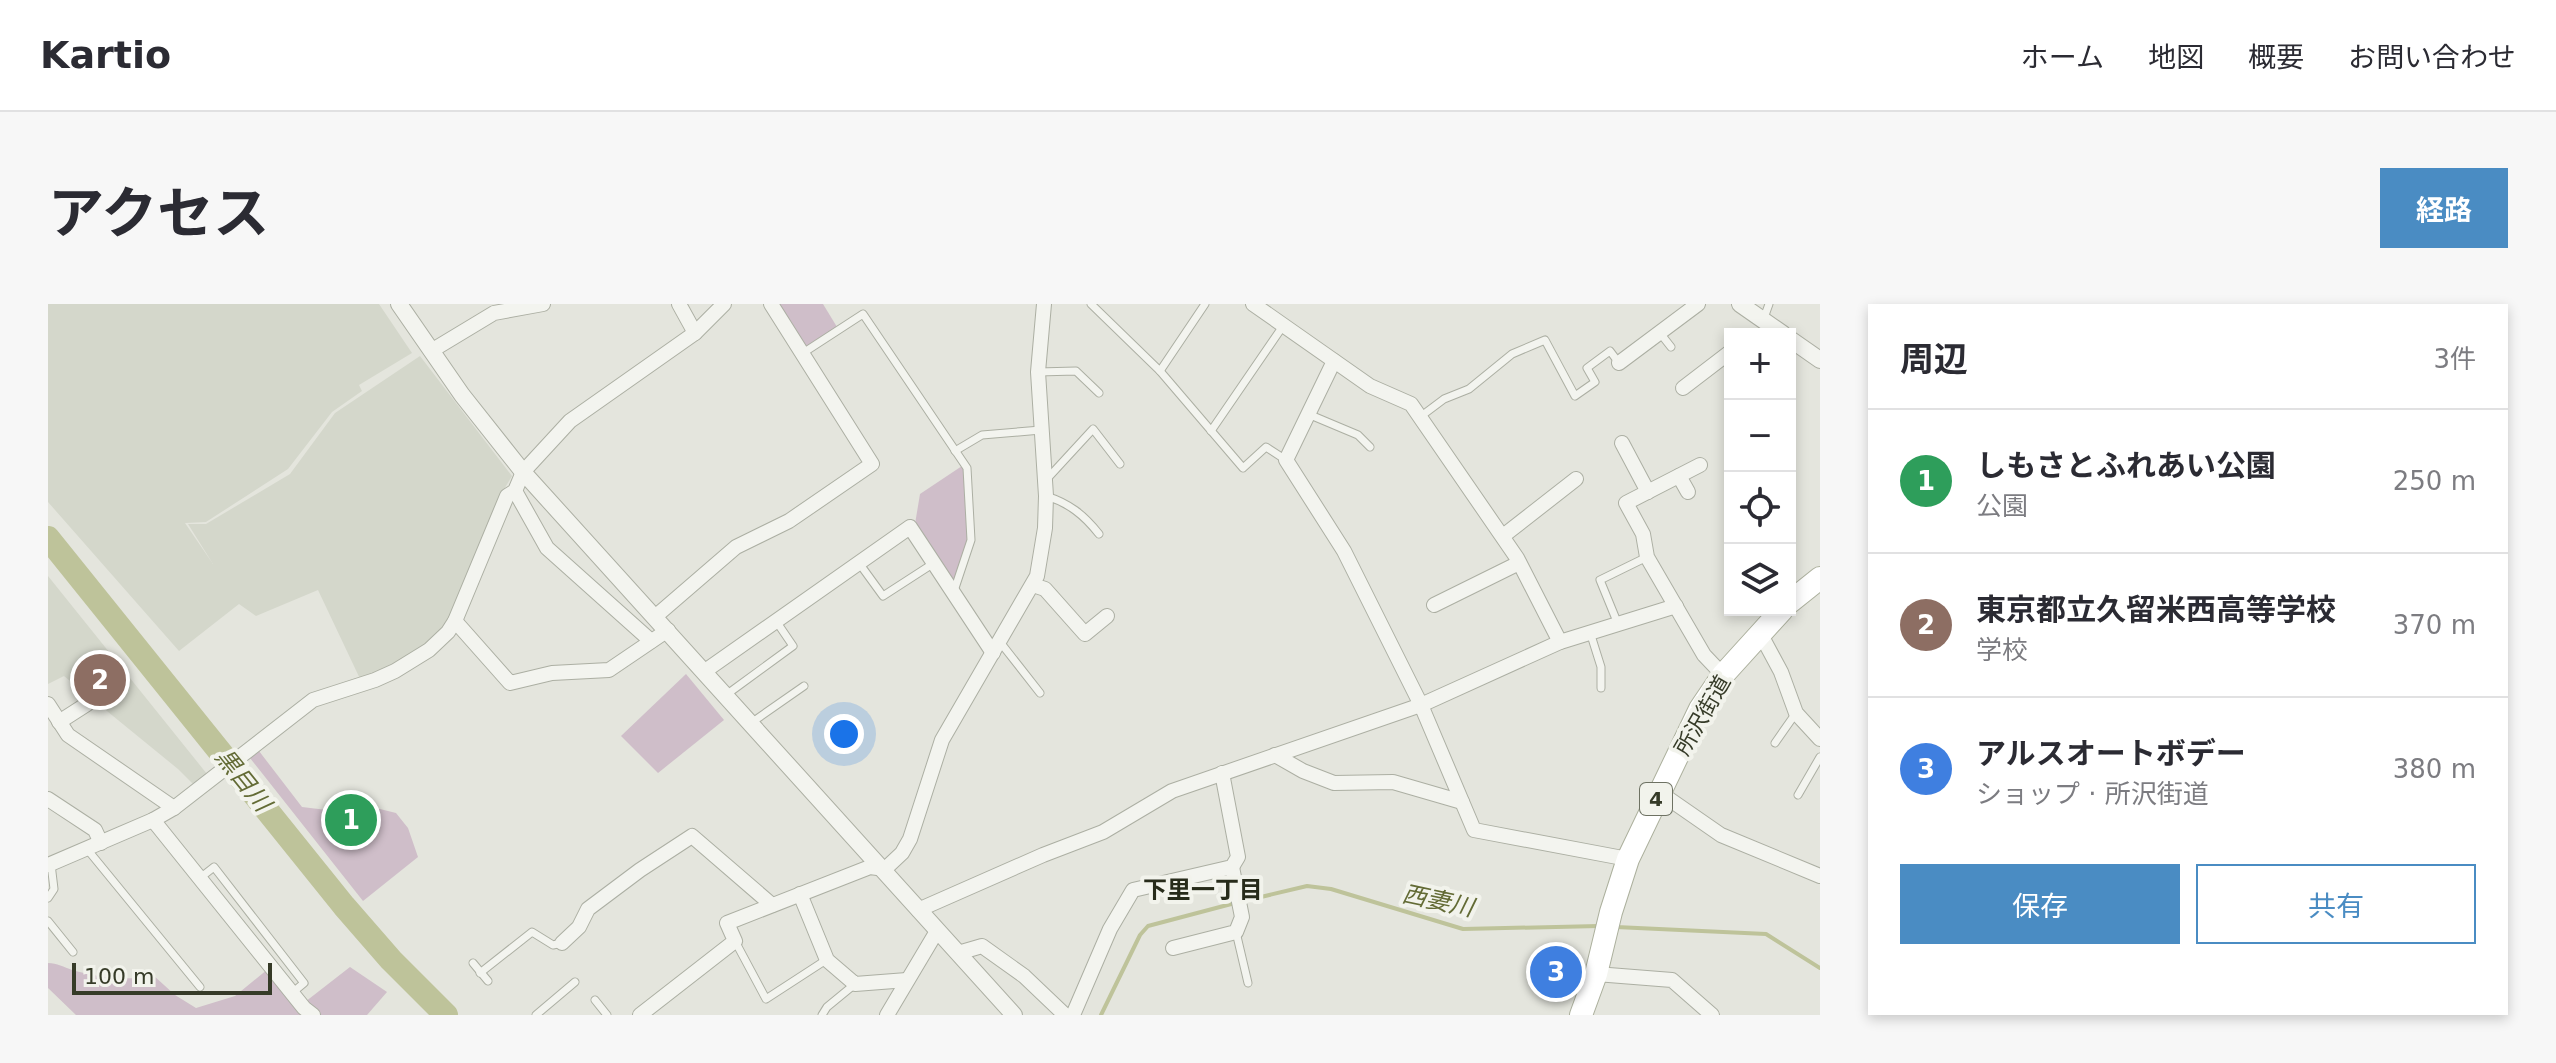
<!DOCTYPE html>
<html lang="ja">
<meta charset="utf-8">
<style>
body{margin:0;font-family:"DejaVu Sans","Noto Sans JP",sans-serif;background:#f7f7f7;color:#2b2b33}
.controls{position:absolute;right:24px;top:24px;display:grid;overflow:hidden;border-radius:0px;box-shadow:0 4px 12px #0003}
.controls button{width:72px;height:72px;display:grid;place-items:center;padding:0;border:0;border-bottom:2px solid #e1e1e2;background:#fff;color:#2b2b33;font:40px sans-serif}
.scale{position:absolute;left:24px;bottom:20px;width:200px;box-sizing:border-box;padding-left:8px;border:4px solid #363b28;border-top:0;font-size:22px;line-height:28px;white-space:nowrap;color:#363b28;-webkit-text-stroke:6px #f2f3ec;paint-order:stroke}
.you{position:absolute;left:796px;top:430px;width:28px;height:28px;margin:-20px;border:6px solid #fff;border-radius:50%;background:#1a73e8;box-shadow:0 0 0 12px #1a73e833}
.badge{display:grid;place-items:center;width:52px;height:52px;border-radius:50%;background:#4a8cc3;color:#fff;font-size:26px;font-weight:700}
.pin{position:absolute;translate:-50% -50%;border:4px solid #fff;box-shadow:0 2px 8px #0006}
.list{margin:0;padding:0;list-style:none}
h2{display:flex;justify-content:space-between;align-items:center;height:104px;margin:0;padding:0 32px;font-size:34px}
h2 small{font-size:26px;font-weight:400;color:#7c7c81}
.list li{display:grid;grid-template-columns:52px 1fr auto;gap:24px;align-items:center;box-sizing:border-box;height:144px;padding:0 32px;border-top:2px solid #e1e1e2}
.list b{display:block;font-size:30px;white-space:nowrap}
.list p{margin:0;font-size:26px;white-space:nowrap;color:#7c7c81}
.list em{font-size:26px;font-style:normal;color:#7c7c81}
.actions{display:flex;gap:16px;padding:24px 32px}
.actions a{flex:1;padding:18px 0;border:2px solid #4a8cc3;border-radius:0px;text-align:center;font-size:28px;color:#4a8cc3}
.actions .main{background:#4a8cc3;color:#fff}
.icon{flex:none;width:44px;height:44px;fill:none;stroke:currentColor;stroke-width:2;stroke-linecap:round;stroke-linejoin:round}
.map{position:relative;flex:none;width:1772px;height:711px;overflow:hidden;border-radius:0px}
header{display:flex;align-items:center;gap:48px;box-sizing:border-box;height:112px;padding:0 40px;background:#fff;border-bottom:2px solid #e1e1e2}
header strong{font-size:38px}
nav{display:flex;gap:44px;margin-inline-start:auto;font-size:28px}
.intro{display:flex;align-items:center;justify-content:space-between;box-sizing:border-box;height:192px;padding:0 48px}
h1{margin:0;font-size:56px}
.button{padding:20px 36px;border-radius:0px;background:#4a8cc3;color:#fff;font-size:28px;font-weight:700}
main{display:flex;gap:48px;padding:0 48px}
aside{flex:1;background:#fff;border-radius:0px;box-shadow:0 4px 12px #0003}
.map>svg:first-child{display:block}
.built{fill:#d4d7cb}
.green{fill:#cfbec9}
.lines{fill:none;stroke-linecap:round;stroke-linejoin:round}
.stream{stroke:#bec39a;stroke-width:4}
.river{stroke:#bec39a;stroke-width:24}
.service-casing{stroke:#acafa3;stroke-width:9}
.minor-casing{stroke:#acafa3;stroke-width:16}
.tertiary-casing{stroke:#acafa3;stroke-width:18}
.primary-casing{stroke:#acb09d;stroke-width:24}
.service{stroke:#f3f4ef;stroke-width:7}
.minor{stroke:#f3f4ef;stroke-width:14}
.tertiary{stroke:#f3f4ef;stroke-width:16}
.primary{stroke:#fff;stroke-width:22}
.labels{text-anchor:middle;stroke-width:8;stroke-linejoin:round;paint-order:stroke}
.shield{fill:#f2f3ec;stroke:#6e7263;stroke-width:2}
.shield-label{font-size:20px;font-weight:bold;fill:#363b28}
.street-label{font-size:22px;fill:#363b28;stroke:#f2f3ec}
.water-label{font-size:24px;font-style:italic;fill:#636b35;stroke:#f2f3ec}
.neighbourhood-label{font-size:24px;font-weight:bold;fill:#272b1a;stroke:#f2f3ec}
</style>
<header>
<strong>Kartio</strong>
<nav><a>ホーム</a><a>地図</a><a>概要</a><a>お問い合わせ</a></nav>
</header>
<div class="intro"><h1>アクセス</h1><a class="button">経路</a></div>
<main>
<div class="map">
<svg width="1772" height="711" viewBox="0 0 1772 711">
<rect width="100%" height="100%" fill="#e4e5dd"/>
<g class="built">
<path d="M 0,0 L 331,0 L 364,49 L 311,81 L 314,87 L 284,108 L 240,165 L 158,218 L 137,219 L 165,260 L 140,220 L 158,220 L 242,170 L 287,109 L 372,52 L 464,172 L 455,187 L 397,330 L 314,379 L 270,286 L 208,312 L 191,300 L 131,347 L 0,198 Z"/>
<path d="M 0,272 L 159,470 L 146,481 L 130,465 L 16,372 L 0,380 Z"/>
</g>
<g class="green">
<path d="M 728,0 L 775,0 L 789,23 L 756,45 Z"/>
<path d="M 914,162 L 917,165 L 921,236 L 906,282 L 867,220 L 872,190 Z"/>
<path d="M 638,370 L 676,416 L 610,469 L 573,432 Z"/>
<path d="M 211,447 L 254,503 L 287,507 L 332,505 L 348,509 L 360,524 L 370,553 L 315,597 L 202,454 Z"/>
<path d="M 0,659 C 9,659 16,663 24,666 C 50,673 80,678 105,671 L 127,691 L 148,704 L 187,692 L 220,665 L 255,711 L 28,711 L 0,684 Z"/>
<path d="M 302,663 L 339,688 L 319,711 L 272,711 L 257,698 Z"/>
</g>
<g class="lines">
<g class="stream">
<path d="M 1196,597 L 1259,582 L 1283,585 L 1415,625 L 1551,622"/>
<path d="M 1568,623 L 1718,630 L 1772,664"/>
<path d="M 1053,711 L 1092,631 L 1100,622 L 1187,599"/>
</g>
<path class="river" d="M 0,234 L 296,602 L 343,656 L 398,711"/>
<g class="service-casing">
<g id="service">
<path d="M 1043,0 L 1112,67 L 1195,164 L 1218,143 L 1238,156"/>
<path d="M 1716,14 L 1721,0"/>
<path d="M 1612,29 L 1623,43"/>
<path d="M 755,49 L 815,10 L 919,164 L 923,236 L 906,287"/>
<path d="M 1112,67 L 1157,0"/>
<path d="M 990,68 L 1028,67 L 1051,89"/>
<path d="M 1260,110 L 1310,131 L 1322,143"/>
<path d="M 1372,113 L 1396,95 L 1421,85 L 1464,50 L 1497,36 L 1527,92 L 1547,78 L 1539,64 L 1562,47 L 1571,59"/>
<path d="M 1163,127 L 1235,22"/>
<path d="M 907,147 L 934,131 L 993,126"/>
<path d="M 998,176 L 1045,125 L 1072,160"/>
<path d="M 998,192 C 1021,199 1036,211 1051,230"/>
<path d="M 811,259 L 835,292 L 886,259"/>
<path d="M 1570,320 L 1552,276 L 1599,253"/>
<path d="M 1542,328 L 1553,363 L 1553,384"/>
<path d="M 952,338 L 992,389"/>
<path d="M 678,391 L 745,342 L 728,317"/>
<path d="M 703,419 L 756,382"/>
<path d="M 1727,439 L 1748,409"/>
<path d="M 1750,491 L 1772,453"/>
<path d="M 39,545 L 152,683"/>
<path d="M 152,574 L 166,563 L 256,679 L 244,689"/>
<path d="M 0,594 L 6,585 L 3,560"/>
<path d="M 0,617 L 25,648"/>
<path d="M 1188,628 L 1200,679"/>
<path d="M 687,637 L 718,695 L 778,656"/>
<path d="M 425,659 L 440,677"/>
<path d="M 432,669 L 484,628 L 505,641 L 514,639"/>
<path d="M 547,696 L 559,711"/>
<path d="M 488,711 L 527,678"/>
<path d="M 774,711 L 779,703 L 807,680"/>
</g>
</g>
<g class="minor-casing">
<g id="minor">
<path d="M 631,0 L 647,29"/>
<path d="M 1205,0 L 1322,82 L 1363,100 L 1469,254 L 1512,338"/>
<path d="M 383,47 L 446,9 L 495,0"/>
<path d="M 1286,57 L 1238,156 L 1296,247 L 1373,401 L 1426,526 L 1580,555"/>
<path d="M 1571,59 L 1650,0"/>
<path d="M 1635,84 L 1682,48"/>
<path d="M 1574,139 L 1600,188"/>
<path d="M 1652,161 L 1578,199 L 1595,230 L 1599,253 L 1656,351 L 1675,371"/>
<path d="M 1631,172 L 1640,188"/>
<path d="M 467,187 L 499,244 L 603,337"/>
<path d="M 1455,232 L 1528,175"/>
<path d="M 985,281 L 997,285 L 1037,330 L 1059,312"/>
<path d="M 1386,301 L 1471,259"/>
<path d="M 608,312 L 688,243 L 741,217 L 824,160 L 723,0"/>
<path d="M 407,317 L 462,379 L 504,369 L 561,366 L 620,326"/>
<path d="M 1712,329 L 1733,368 L 1748,409 L 1772,435"/>
<path d="M 657,367 L 862,223 L 945,349"/>
<path d="M 0,400 L 20,431 L 126,504"/>
<path d="M 11,418 L 39,400"/>
<path d="M 1227,451 L 1255,467 L 1286,479 L 1345,478 L 1414,498"/>
<path d="M 1611,488 L 1673,531 L 1772,572"/>
<path d="M 0,495 L 47,526 L 53,539"/>
<path d="M 105,516 L 256,704 L 265,711"/>
<path d="M 0,561 L 105,516 L 126,504 L 265,396 L 327,376 L 347,367 L 381,346 L 400,328 L 407,317 L 459,192 L 467,187 L 475,168 L 522,117 L 647,29 L 676,0"/>
<path d="M 752,590 L 779,656 L 807,680 L 859,676"/>
<path d="M 870,606 L 995,551 L 1055,528 L 1124,487 L 1373,401 L 1512,338 L 1628,302"/>
<path d="M 514,639 L 531,623 L 540,605 L 592,566 L 644,532 L 724,601"/>
<path d="M 1125,644 L 1188,628 L 1194,613 L 1184,563"/>
<path d="M 910,649 L 934,642 L 976,672 L 1017,711"/>
<path d="M 1548,670 L 1624,676 L 1664,711"/>
<path d="M 592,711 L 687,637 L 679,619 L 822,563 L 837,565 L 854,549 L 862,535 L 894,436 L 989,272 L 997,224 L 998,192 L 990,68 L 996,0"/>
<path d="M 839,711 L 889,627"/>
<path d="M 1025,711 L 1062,625 L 1085,586 L 1184,563 L 1190,553 L 1174,469"/>
</g>
</g>
<g class="tertiary-casing">
<g id="tertiary">
<path d="M 351,0 L 414,91 L 475,168 L 966,711"/>
<path d="M 1692,0 L 1735,30"/>
<path d="M 1742,35 L 1772,56"/>
</g>
</g>
<g class="primary-casing">
<g id="primary">
<path d="M 1742,298 L 1772,274"/>
<path d="M 1533,711 L 1548,670 L 1563,608 L 1580,555 L 1652,405 L 1675,371 L 1734,306"/>
</g>
</g>
<use href="#service" class="service"/>
<use href="#minor" class="minor"/>
<use href="#tertiary" class="tertiary"/>
<use href="#primary" class="primary"/>
</g>
<g class="labels">
<rect class="shield" x="1592" y="479" width="32" height="32" rx="6"/>
<g class="shield-label">
<text x="1608" y="502">4</text>
</g>
<g class="street-label">
<text transform="translate(1654 411) rotate(-60)" y="8">所沢街道</text>
</g>
<g class="water-label">
<text transform="translate(195 476) rotate(51)" y="8">黒目川</text>
<text transform="translate(1390 597) rotate(12)" y="8">西妻川</text>
</g>
<g class="neighbourhood-label">
<text x="1155" y="594">下里一丁目</text>
</g>
</g>
</svg>
<div class="controls">
<button>+</button>
<button>−</button>
<button><svg class="icon" aria-label="locate" viewBox="0 0 24 24"><circle cx="12" cy="12" r="6"/><path d="M12 2v4M12 18v4M2 12h4M18 12h4"/></svg></button>
<button><svg class="icon" aria-label="layers" viewBox="0 0 24 24"><path d="M12 4l9 5-9 5-9-5zM3 14l9 5 9-5"/></svg></button>
</div>
<div class="scale">100 m</div>
<div class="you"></div>
<div class="pin badge" style="left:303px;top:516px;background:#2e9e5b">1</div>
<div class="pin badge" style="left:52px;top:376px;background:#8d6e63">2</div>
<div class="pin badge" style="left:1508px;top:668px;background:#3f7fe0">3</div>
</div>
<aside>
<h2>周辺<small>3件</small></h2>
<ul class="list">
<li><span class="badge" style="background:#2e9e5b">1</span><div><b>しもさとふれあい公園</b><p>公園</p></div><em>250 m</em></li>
<li><span class="badge" style="background:#8d6e63">2</span><div><b>東京都立久留米西高等学校</b><p>学校</p></div><em>370 m</em></li>
<li><span class="badge" style="background:#3f7fe0">3</span><div><b>アルスオートボデー</b><p>ショップ · 所沢街道</p></div><em>380 m</em></li>
</ul>
<div class="actions"><a class="main">保存</a><a>共有</a></div>
</aside>
</main>
